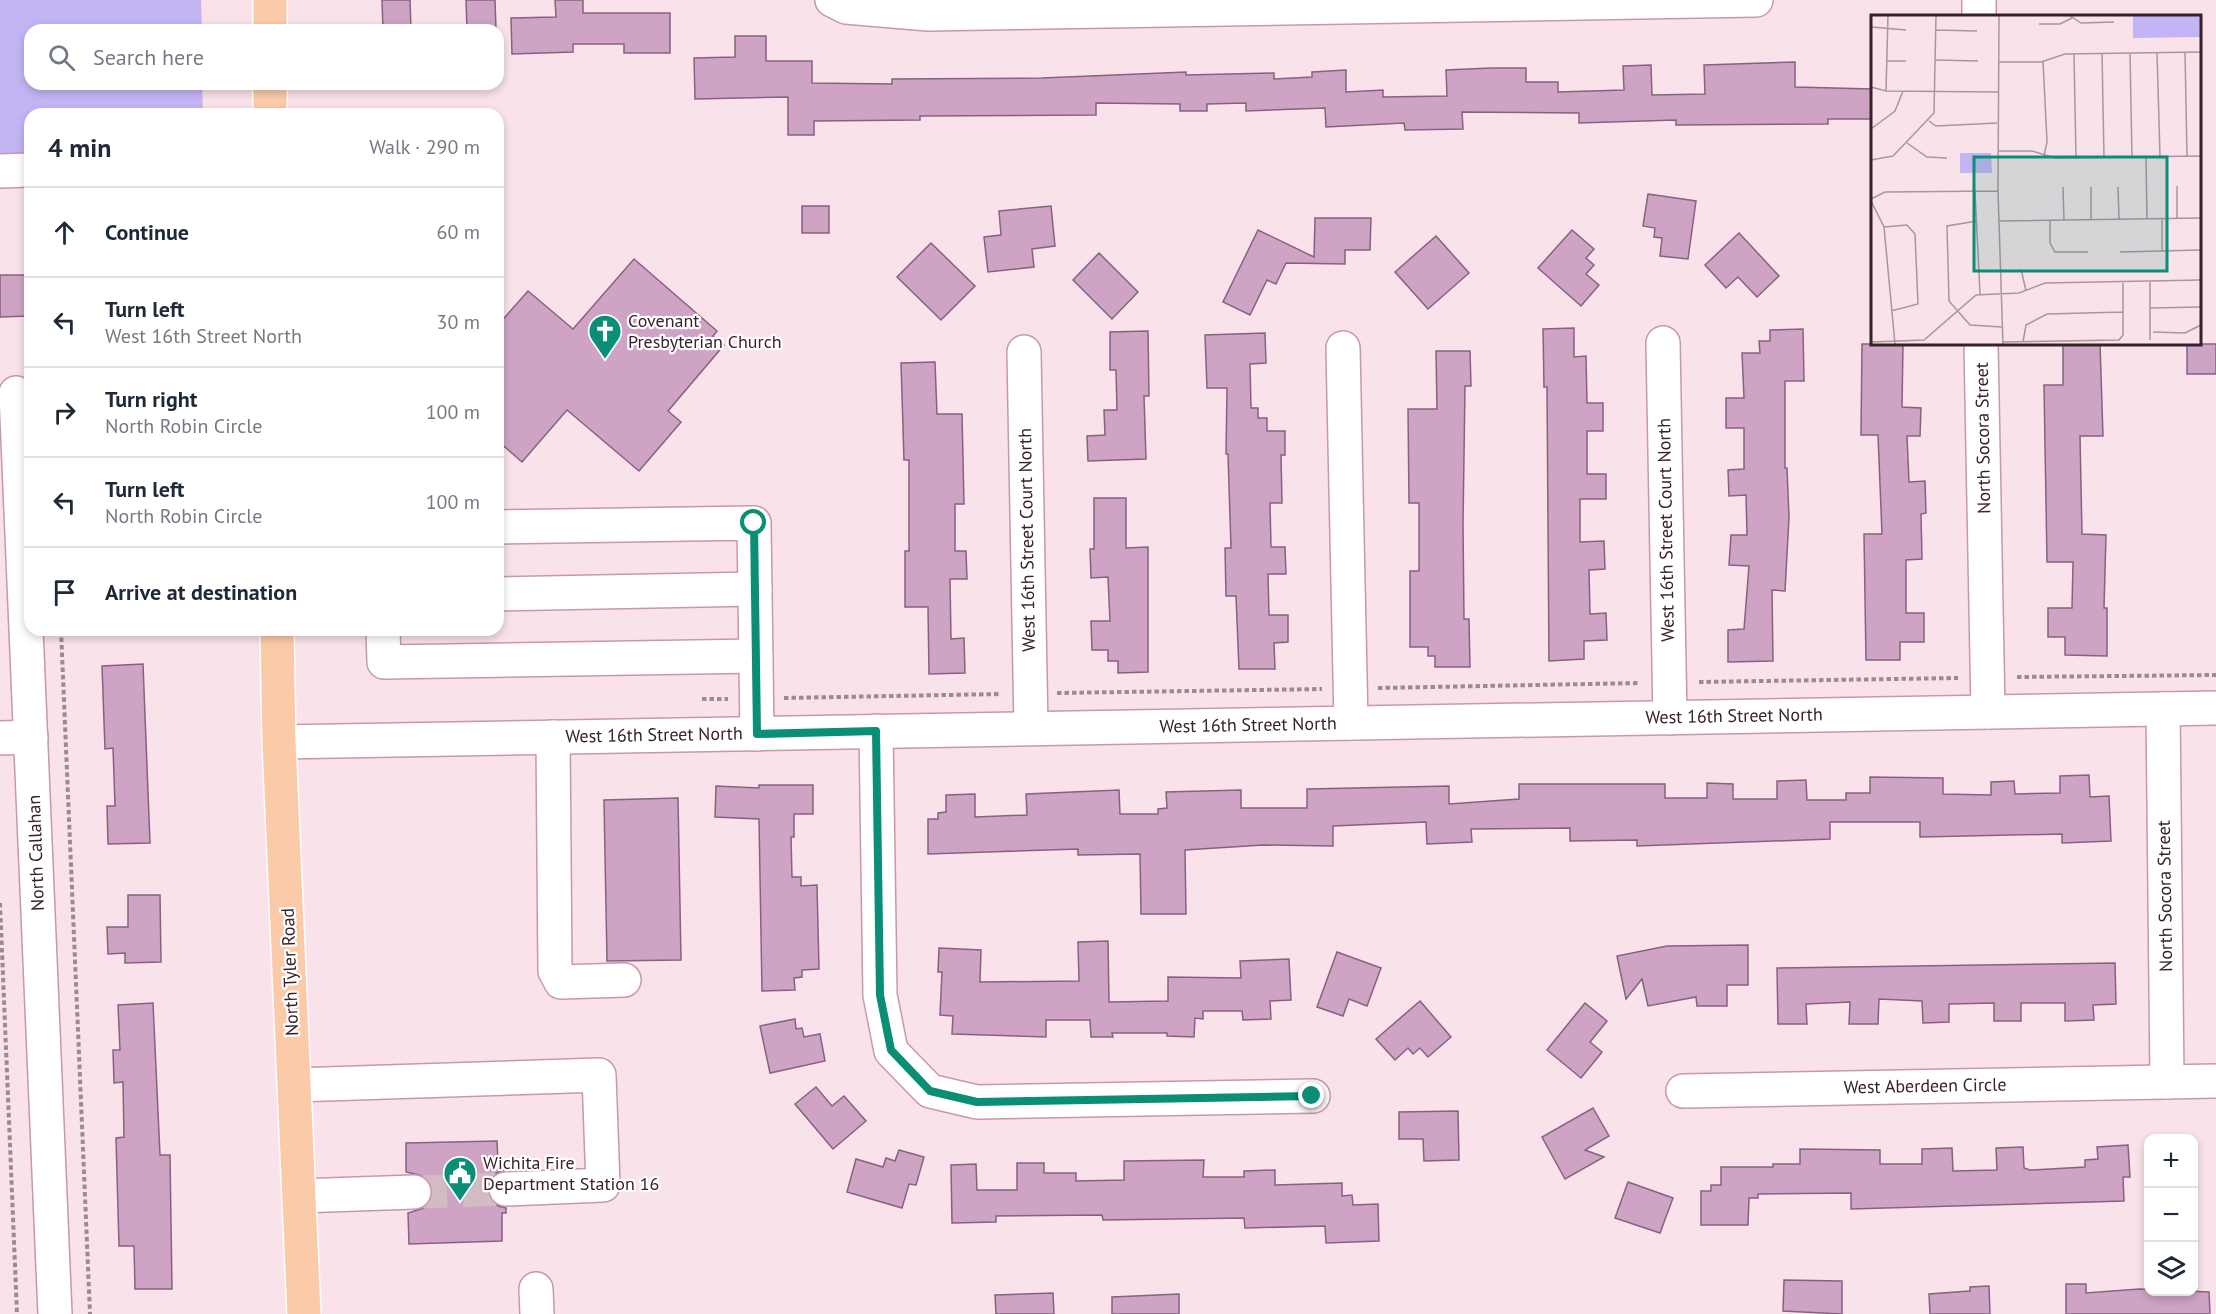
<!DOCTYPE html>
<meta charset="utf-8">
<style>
body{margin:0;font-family:"PT Sans",sans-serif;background:#f6f6f7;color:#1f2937}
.controls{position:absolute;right:18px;bottom:18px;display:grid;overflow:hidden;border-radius:12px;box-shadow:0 3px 9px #0003}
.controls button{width:54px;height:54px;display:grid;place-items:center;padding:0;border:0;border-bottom:2px solid #e0e1e3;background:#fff;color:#1f2937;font:30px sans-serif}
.stop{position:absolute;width:18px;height:18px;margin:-14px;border:4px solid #0a8e75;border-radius:50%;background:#fff}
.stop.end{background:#0a8e75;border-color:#fff;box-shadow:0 2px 6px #0008}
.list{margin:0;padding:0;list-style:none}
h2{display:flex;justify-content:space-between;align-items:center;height:78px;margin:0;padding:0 24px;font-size:26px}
h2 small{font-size:20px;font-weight:400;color:#747a83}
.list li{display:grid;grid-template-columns:39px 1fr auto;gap:18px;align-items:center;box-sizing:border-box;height:90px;padding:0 24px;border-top:2px solid #e0e1e3}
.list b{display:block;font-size:22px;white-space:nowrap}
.list p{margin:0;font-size:20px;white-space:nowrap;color:#747a83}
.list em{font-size:20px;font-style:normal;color:#747a83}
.icon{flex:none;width:33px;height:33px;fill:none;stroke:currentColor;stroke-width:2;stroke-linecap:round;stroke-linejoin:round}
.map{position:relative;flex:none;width:2216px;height:1314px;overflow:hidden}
.search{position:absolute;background:#fff;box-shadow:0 3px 9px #0003;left:24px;top:24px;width:480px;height:66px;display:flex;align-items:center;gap:15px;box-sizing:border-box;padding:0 21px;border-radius:18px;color:#747a83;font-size:22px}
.panel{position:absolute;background:#fff;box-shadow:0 3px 9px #0003;left:24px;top:108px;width:480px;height:528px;border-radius:18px}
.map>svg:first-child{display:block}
.green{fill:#c3b5f4}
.building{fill:#cea3c4;stroke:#886180;stroke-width:1.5}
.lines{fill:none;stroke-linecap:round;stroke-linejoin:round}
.minor-tunnel{stroke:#d2bcc4;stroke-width:33;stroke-dasharray:33 16;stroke-linecap:butt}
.minor-casing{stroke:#ca97aa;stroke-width:36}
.major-casing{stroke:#fff;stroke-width:36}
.path{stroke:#9f8991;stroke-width:4;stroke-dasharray:4.5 3;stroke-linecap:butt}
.minor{stroke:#fff;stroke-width:33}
.major{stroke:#fbcaa9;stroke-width:33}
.route{stroke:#0a8e75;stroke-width:8}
.labels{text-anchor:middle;stroke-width:4.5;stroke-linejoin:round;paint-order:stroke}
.poi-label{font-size:18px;fill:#37222a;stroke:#fff;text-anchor:start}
.street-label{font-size:18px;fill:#37222a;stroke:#fff}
.inset-road{fill:none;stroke:#ab959d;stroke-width:1.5}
.view{fill:#0a8e75;fill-opacity:0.15;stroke:#0a8e75;stroke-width:3}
.inset-edge{fill:none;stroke:#37222a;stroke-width:3}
</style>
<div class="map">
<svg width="2216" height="1314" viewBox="0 0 2216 1314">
<rect width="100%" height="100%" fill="#f9e2ea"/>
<path class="green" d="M 0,0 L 201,0 L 202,30 L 30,30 L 30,84 L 202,84 L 203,114 L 30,114 L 30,185 L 0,186 Z"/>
<g class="building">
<path d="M 382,0 L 410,0 L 411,30 L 383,30 Z"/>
<path d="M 466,0 L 495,0 L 496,30 L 467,30 Z"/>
<path d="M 555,0 L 583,0 L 583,13 L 670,13 L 670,53 L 624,53 L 624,44 L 573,44 L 573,52 L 512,54 L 511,18 L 556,17 Z"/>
<path d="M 735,36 L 766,36 L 766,61 L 812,61 L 812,83 L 892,84 L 892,79 L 1042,78 L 1186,72 L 1186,75 L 1274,73 L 1274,79 L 1312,77 L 1312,72 L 1346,70 L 1346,92 L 1383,90 L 1383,97 L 1447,96 L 1446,70 L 1491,68 L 1526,68 L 1526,82 L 1558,82 L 1558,92 L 1624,90 L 1623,66 L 1651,65 L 1652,95 L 1705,94 L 1704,65 L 1795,62 L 1795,87 L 1872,89 L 1872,119 L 1828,119 L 1828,124 L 1676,125 L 1676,120 L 1579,123 L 1579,113 L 1462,112 L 1463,129 L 1405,130 L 1404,123 L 1326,127 L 1325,108 L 1246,111 L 1246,103 L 1207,104 L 1207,111 L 1180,111 L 1180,104 L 1096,103 L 1096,115 L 920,116 L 920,120 L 814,121 L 814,135 L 788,135 L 788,97 L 695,99 L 694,58 L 735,57 Z"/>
<path d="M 1648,194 L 1696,201 L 1688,259 L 1660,256 L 1662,238 L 1654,237 L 1655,228 L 1643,226 Z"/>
<rect x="802" y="206" width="27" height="27"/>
<path d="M 1051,206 L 1055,246 L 1032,249 L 1034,267 L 988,272 L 984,237 L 1001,235 L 999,211 Z"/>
<path d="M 1315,218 L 1371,218 L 1370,250 L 1345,250 L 1345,264 L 1286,263 L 1276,284 L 1267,280 L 1250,315 L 1223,302 L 1258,230 L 1314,257 Z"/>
<path d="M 1572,230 L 1594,249 L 1586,258 L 1594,265 L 1586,274 L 1599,285 L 1581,306 L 1538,268 Z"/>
<path d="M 1739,233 L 1779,276 L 1757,297 L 1738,277 L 1726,288 L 1705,265 Z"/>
<path d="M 1436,236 L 1469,273 L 1428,309 L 1395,272 Z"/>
<path d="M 931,243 L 975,286 L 941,320 L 897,277 Z"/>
<path d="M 1099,253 L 1138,292 L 1112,319 L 1073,280 Z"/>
<path d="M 634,259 L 717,331 L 713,336 L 724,345 L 668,411 L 681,422 L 639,471 L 567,410 L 522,462 L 498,441 L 498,325 L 528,291 L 573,329 Z"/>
<path d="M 0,275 L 30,275 L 30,316 L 0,317 Z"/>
<path d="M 1574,328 L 1574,357 L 1586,356 L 1587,403 L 1603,403 L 1603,431 L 1587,431 L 1587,474 L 1606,474 L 1606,499 L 1580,499 L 1580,542 L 1604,541 L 1605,569 L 1589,570 L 1590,614 L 1606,613 L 1607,640 L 1584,641 L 1584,659 L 1549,661 L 1547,387 L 1544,387 L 1543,329 Z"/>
<path d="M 1803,329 L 1804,381 L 1785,381 L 1785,468 L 1787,468 L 1789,517 L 1785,591 L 1772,590 L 1773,661 L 1728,662 L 1728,630 L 1744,629 L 1749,566 L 1729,565 L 1731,535 L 1747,535 L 1746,495 L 1729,496 L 1728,470 L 1744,469 L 1744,428 L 1726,428 L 1726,398 L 1744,398 L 1742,353 L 1760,353 L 1759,341 L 1770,341 L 1770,330 Z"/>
<path d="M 1148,331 L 1149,396 L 1144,396 L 1146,459 L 1088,461 L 1087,436 L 1105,435 L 1104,410 L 1117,410 L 1116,370 L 1110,370 L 1110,332 Z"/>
<path d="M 1265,333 L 1266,363 L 1250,364 L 1251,408 L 1258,408 L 1258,418 L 1267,418 L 1267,431 L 1285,431 L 1285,455 L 1281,455 L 1282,503 L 1270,503 L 1271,547 L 1285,547 L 1286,574 L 1268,574 L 1269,615 L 1288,615 L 1288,642 L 1274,643 L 1275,669 L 1239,669 L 1236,596 L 1226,596 L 1225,548 L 1231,548 L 1228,454 L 1226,454 L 1227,388 L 1207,388 L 1205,335 Z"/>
<path d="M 1862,344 L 1903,344 L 1902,407 L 1921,408 L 1920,436 L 1907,436 L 1909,482 L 1925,481 L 1926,513 L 1921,514 L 1922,559 L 1906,560 L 1906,613 L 1924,613 L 1924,642 L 1900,642 L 1900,660 L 1866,660 L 1864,534 L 1882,534 L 1878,435 L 1861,435 Z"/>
<path d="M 2063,344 L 2100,344 L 2103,436 L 2080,436 L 2082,534 L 2106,535 L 2104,608 L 2107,608 L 2107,656 L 2065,655 L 2065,637 L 2048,637 L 2048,608 L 2072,608 L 2073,562 L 2047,562 L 2044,385 L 2063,385 Z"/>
<rect x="2187" y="344" width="29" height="30"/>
<path d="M 1436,351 L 1470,351 L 1471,386 L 1465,386 L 1463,524 L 1464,619 L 1469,619 L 1470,667 L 1435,667 L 1435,656 L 1428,656 L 1428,647 L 1410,647 L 1410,571 L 1419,571 L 1419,503 L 1409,503 L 1408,409 L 1437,409 Z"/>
<path d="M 935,362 L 937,414 L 962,414 L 964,504 L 955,504 L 955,551 L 966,551 L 967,579 L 950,579 L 951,639 L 964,638 L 965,673 L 929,674 L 928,607 L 905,607 L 905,551 L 909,551 L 909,460 L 904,460 L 901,363 Z"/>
<path d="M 1094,498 L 1126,498 L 1126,548 L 1148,547 L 1148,672 L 1118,673 L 1118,661 L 1108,661 L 1108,650 L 1092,650 L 1091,621 L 1110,621 L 1108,577 L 1091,578 L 1090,549 L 1094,549 Z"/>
<path d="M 143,664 L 150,843 L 108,844 L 107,806 L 115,806 L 113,748 L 105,749 L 102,666 Z"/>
<path d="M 2089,775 L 2090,797 L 2109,796 L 2111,841 L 2062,843 L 2062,834 L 1920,837 L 1920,822 L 1830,822 L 1830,839 L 1637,846 L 1637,840 L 1570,841 L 1570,828 L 1471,829 L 1472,842 L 1427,844 L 1426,822 L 1333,826 L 1333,846 L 1263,845 L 1185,850 L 1186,914 L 1141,914 L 1140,854 L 1078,855 L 1078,849 L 928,854 L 928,819 L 938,819 L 938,813 L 946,812 L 946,795 L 975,794 L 975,817 L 1027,815 L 1026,794 L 1119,790 L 1120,814 L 1158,814 L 1158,809 L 1167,808 L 1166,792 L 1241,790 L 1241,808 L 1307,808 L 1307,789 L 1449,786 L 1449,804 L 1519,799 L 1519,784 L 1665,784 L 1665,798 L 1707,798 L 1707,783 L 1733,784 L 1733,799 L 1777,799 L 1777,781 L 1806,780 L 1807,800 L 1846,800 L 1846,793 L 1870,793 L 1870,777 L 1943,778 L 1943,794 L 1991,795 L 1991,782 L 2014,781 L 2015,794 L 2060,793 L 2060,776 Z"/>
<path d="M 759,785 L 813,785 L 813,814 L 794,814 L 794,837 L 791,837 L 792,877 L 801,877 L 801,886 L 817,885 L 819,969 L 802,970 L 802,977 L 794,978 L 795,990 L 762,991 L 759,819 L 715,817 L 716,786 L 759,788 Z"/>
<path d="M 678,798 L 681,960 L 607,961 L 604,800 Z"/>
<path d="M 128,895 L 160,895 L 161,962 L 125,963 L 125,953 L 108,954 L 107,927 L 128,927 Z"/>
<path d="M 1108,941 L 1109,1002 L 1168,1001 L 1168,977 L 1241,978 L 1240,961 L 1289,959 L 1291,1000 L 1270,1001 L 1271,1019 L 1243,1020 L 1242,1011 L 1203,1011 L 1203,1019 L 1195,1018 L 1194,1037 L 1167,1036 L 1167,1033 L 1112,1033 L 1113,1037 L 1091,1037 L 1090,1020 L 1046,1020 L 1046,1037 L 952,1034 L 953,1016 L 940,1015 L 942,972 L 938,972 L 939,948 L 981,950 L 980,982 L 1079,981 L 1078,942 Z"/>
<path d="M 1748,945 L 1748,985 L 1727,985 L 1727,1006 L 1697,1006 L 1696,997 L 1648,1006 L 1642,979 L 1626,999 L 1617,956 L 1667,946 Z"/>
<path d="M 1337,952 L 1381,968 L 1367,1006 L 1349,999 L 1343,1016 L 1317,1007 Z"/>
<path d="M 2115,963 L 2116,1004 L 2093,1005 L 2094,1020 L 2065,1021 L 2065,1003 L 2021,1003 L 2021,1021 L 1994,1021 L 1994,1003 L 1949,1004 L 1949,1022 L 1923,1023 L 1922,1001 L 1879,999 L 1878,1024 L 1849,1024 L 1850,1002 L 1806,1004 L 1807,1024 L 1778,1024 L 1777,968 Z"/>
<path d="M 1420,1001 L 1451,1037 L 1428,1057 L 1420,1048 L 1413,1054 L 1408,1048 L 1395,1060 L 1376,1039 Z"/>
<path d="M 153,1003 L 160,1155 L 170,1155 L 172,1289 L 135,1289 L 134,1246 L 119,1246 L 116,1138 L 124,1137 L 123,1082 L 114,1083 L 113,1050 L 120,1050 L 118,1005 Z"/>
<path d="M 1585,1003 L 1607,1021 L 1590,1042 L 1602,1052 L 1581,1078 L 1547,1050 Z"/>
<path d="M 795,1019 L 796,1029 L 802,1028 L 804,1037 L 820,1034 L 825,1061 L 770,1073 L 760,1026 Z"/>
<path d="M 816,1087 L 832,1106 L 844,1096 L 866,1121 L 833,1149 L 795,1104 Z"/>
<path d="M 1593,1108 L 1609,1136 L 1585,1150 L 1604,1157 L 1565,1179 L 1542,1137 Z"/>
<path d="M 1458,1111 L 1459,1160 L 1424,1161 L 1423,1139 L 1399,1139 L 1399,1112 Z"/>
<path d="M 497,1141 L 498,1164 L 505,1163 L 505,1170 L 496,1173 L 490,1180 L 487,1190 L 491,1199 L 498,1206 L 506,1208 L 506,1213 L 502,1213 L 502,1241 L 409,1244 L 408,1213 L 424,1208 L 431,1200 L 433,1191 L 430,1182 L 423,1176 L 406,1172 L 406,1143 Z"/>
<path d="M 2128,1145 L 2130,1177 L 2123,1177 L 2124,1201 L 1851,1209 L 1851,1193 L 1758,1194 L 1758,1198 L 1749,1198 L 1748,1225 L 1701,1225 L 1701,1191 L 1711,1191 L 1711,1185 L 1721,1185 L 1721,1167 L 1773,1167 L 1773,1164 L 1800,1164 L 1800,1149 L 1880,1150 L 1880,1164 L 1922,1164 L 1922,1149 L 1952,1148 L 1953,1171 L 1997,1170 L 1996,1148 L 2023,1147 L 2024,1168 L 2030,1170 L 2085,1167 L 2085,1160 L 2098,1159 L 2097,1147 Z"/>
<path d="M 899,1150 L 924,1157 L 916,1185 L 909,1184 L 902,1208 L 847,1192 L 856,1159 L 883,1167 L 886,1158 L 895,1161 Z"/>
<path d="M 1204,1160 L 1203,1177 L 1244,1177 L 1244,1171 L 1275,1170 L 1275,1185 L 1342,1183 L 1342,1196 L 1352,1195 L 1353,1205 L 1378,1204 L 1379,1241 L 1326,1243 L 1325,1226 L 1245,1228 L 1244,1218 L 1103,1220 L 1102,1215 L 996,1216 L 996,1222 L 952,1223 L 951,1165 L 976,1164 L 977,1190 L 1017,1190 L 1017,1163 L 1044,1163 L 1044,1173 L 1076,1173 L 1076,1181 L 1124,1180 L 1124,1161 Z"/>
<path d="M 1628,1182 L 1673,1198 L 1660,1233 L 1615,1218 Z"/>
<path d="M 1784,1280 L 1842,1281 L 1842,1314 L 1783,1311 Z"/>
<path d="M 2066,1284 L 2086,1284 L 2086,1293 L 2139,1289 L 2209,1292 L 2210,1314 L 2066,1314 Z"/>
<path d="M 1989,1286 L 1990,1314 L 1930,1314 L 1929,1294 L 1970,1291 L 1970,1287 Z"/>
<path d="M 1053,1293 L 1054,1314 L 996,1314 L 995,1295 Z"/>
<path d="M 1179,1294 L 1179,1314 L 1112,1314 L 1112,1297 Z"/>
</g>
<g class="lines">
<path class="minor-tunnel" d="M 414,1192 L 506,1189"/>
<g class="minor-casing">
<g id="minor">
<path d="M 832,0 L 846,7 L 928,14 L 1756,0"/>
<path d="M 1979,16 L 1979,0"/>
<path d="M 0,171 L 30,170"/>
<path d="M 1663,343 L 1670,718"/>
<path d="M 1981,344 L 1988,712"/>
<path d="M 1343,348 L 1351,723"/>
<path d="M 1024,352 L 1031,728"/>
<path d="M 16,393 L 55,1314"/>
<path d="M 498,527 L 754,523 L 757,734"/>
<path d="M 498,594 L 755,589"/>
<path d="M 383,630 L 384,662 L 756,656"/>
<path d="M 2163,709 L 2167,1082"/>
<path d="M 876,731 L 880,995 L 891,1051 L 930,1091 L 977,1102 L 1313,1096"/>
<path d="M 553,737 L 555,971 L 561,982 L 624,980"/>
<path d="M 0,738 L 31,737"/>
<path d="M 279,742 L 2216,708"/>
<path d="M 295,1085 L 599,1075 L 603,1185 L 506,1189"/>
<path d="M 1683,1091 L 2216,1081"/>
<path d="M 299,1196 L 414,1192"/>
<path d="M 536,1289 L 537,1314"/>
</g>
</g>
<g class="major-casing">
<g id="major">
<path d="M 270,0 L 270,30"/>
<path d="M 270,84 L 270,114"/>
<path d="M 277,630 L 279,742 L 304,1314"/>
</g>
</g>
<g class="path">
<path d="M 61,630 L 90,1314"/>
<path d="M 2017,677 L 2216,675"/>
<path d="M 1699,682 L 1958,678"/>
<path d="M 1378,688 L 1640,683"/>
<path d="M 1057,693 L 1322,689"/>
<path d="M 784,698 L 1001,694"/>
<path d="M 702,699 L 728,699"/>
<path d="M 0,903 L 17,1314"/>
</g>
<use href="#minor" class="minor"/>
<use href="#major" class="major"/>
</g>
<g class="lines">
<path class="route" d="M 754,523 L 757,734 L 876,731 L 880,995 L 891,1050 L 930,1091 L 977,1102 L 1312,1096"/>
</g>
<defs>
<g id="church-pin" transform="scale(1.725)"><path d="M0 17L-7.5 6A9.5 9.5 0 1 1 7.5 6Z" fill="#0a8e75" stroke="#fff"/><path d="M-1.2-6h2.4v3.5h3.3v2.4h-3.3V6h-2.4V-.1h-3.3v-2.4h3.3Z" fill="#fff"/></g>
<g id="civic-pin" transform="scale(1.725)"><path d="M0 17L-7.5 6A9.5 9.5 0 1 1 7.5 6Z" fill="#0a8e75" stroke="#fff"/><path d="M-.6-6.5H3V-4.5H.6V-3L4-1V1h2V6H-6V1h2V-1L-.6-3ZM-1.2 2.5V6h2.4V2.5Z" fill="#fff"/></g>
</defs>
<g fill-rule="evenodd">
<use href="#church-pin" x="605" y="331"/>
<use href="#civic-pin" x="460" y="1173"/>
</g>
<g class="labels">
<g class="poi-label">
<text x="628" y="327">Covenant<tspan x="628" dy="21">Presbyterian Church</tspan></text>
<text x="483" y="1169">Wichita Fire<tspan x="483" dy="21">Department Station 16</tspan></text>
</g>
<g class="street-label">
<text transform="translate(1983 438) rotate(-91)" y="6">North Socora Street</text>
<text transform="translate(1666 530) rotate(-91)" y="6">West 16th Street Court North</text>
<text transform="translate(1027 540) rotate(-91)" y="6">West 16th Street Court North</text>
<text transform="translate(1734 716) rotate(-1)" y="6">West 16th Street North</text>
<text transform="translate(1248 725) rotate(-1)" y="6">West 16th Street North</text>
<text transform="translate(654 735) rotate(-1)" y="6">West 16th Street North</text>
<text transform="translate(36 853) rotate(-92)" y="6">North Callahan</text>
<text transform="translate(2165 896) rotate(-91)" y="6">North Socora Street</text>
<text transform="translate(290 972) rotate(-92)" y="6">North Tyler Road</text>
<text transform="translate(1925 1086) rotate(-1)" y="6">West Aberdeen Circle</text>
</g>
</g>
<g transform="translate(1871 15)">
<rect width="330" height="330" fill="#f9e2ea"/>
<path d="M 262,0 L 330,0 L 330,22 L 262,23 ZM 89,138 L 120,138 L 121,158 L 89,158 Z" fill="#c3b5f4"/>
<path class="inset-road" d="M 128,0 L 127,176 L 132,330M 198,0 L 210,8 L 243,7M 168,9 L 189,9 L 201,3M 0,12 L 35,15M 65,15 L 106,16M 286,37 L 289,141M 314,37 L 316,141M 231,38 L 233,142M 259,38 L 261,142M 203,39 L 205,143M 65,45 L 107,46M 16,46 L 35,46M 172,46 L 176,127 L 173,141M 128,47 L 170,47 L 194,39 L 330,37M 0,72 L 15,76 L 127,77M 15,76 L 17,0M 58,106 L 65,111 L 126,108M 0,114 L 24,96 L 32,76M 36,128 L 56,142 L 76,143M 127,136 L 161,136 L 184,143 L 330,141M 275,142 L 276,204M 0,145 L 22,141 L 63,98 L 65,0M 306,171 L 306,203M 192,172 L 193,205M 220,172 L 220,205M 247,172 L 248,204M 104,176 L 109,279M 0,184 L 14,177 L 127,176M 0,186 L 13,212 L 24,329M 291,204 L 291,236M 179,205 L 179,228 L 184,237 L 217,237M 106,206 L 76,211 L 78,286 L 99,310 L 131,312M 127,206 L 330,203M 13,212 L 36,210 L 44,219 L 47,289 L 20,296M 249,237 L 330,235M 150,254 L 155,276M 279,266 L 279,325M 279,293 L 330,292M 282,317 L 314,318 L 330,310M 0,327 L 53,325 L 105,280 L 148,278 L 174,268 L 330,265M 132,327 L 248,325 L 252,320 L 252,268M 152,327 L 155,310 L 176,299 L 252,297"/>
<path class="view" d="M 103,142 L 296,142 L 296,256 L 103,256 Z"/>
<rect width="330" height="330" class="inset-edge"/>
</g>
</svg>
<div class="controls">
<button>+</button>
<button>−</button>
<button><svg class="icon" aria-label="layers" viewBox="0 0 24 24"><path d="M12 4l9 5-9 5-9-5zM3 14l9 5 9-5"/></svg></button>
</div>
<div class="stop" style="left:754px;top:523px"></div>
<div class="stop end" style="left:1312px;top:1096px"></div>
<div class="search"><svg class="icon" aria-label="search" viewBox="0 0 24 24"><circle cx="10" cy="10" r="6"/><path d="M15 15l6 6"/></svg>Search here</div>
<section class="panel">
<h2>4 min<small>Walk · 290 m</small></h2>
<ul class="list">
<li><svg class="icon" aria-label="ahead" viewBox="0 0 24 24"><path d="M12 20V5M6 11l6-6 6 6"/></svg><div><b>Continue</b></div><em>60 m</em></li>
<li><svg class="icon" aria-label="left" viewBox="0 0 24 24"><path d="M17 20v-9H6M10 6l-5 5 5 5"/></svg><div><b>Turn left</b><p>West 16th Street North</p></div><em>30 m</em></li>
<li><svg class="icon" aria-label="right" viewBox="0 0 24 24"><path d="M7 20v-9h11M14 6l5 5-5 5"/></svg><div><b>Turn right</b><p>North Robin Circle</p></div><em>100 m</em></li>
<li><svg class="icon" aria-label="left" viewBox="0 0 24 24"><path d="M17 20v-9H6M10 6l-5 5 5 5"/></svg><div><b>Turn left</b><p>North Robin Circle</p></div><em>100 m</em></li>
<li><svg class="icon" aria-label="arrive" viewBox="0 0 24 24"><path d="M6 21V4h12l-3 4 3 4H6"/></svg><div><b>Arrive at destination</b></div></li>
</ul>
</section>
</div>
